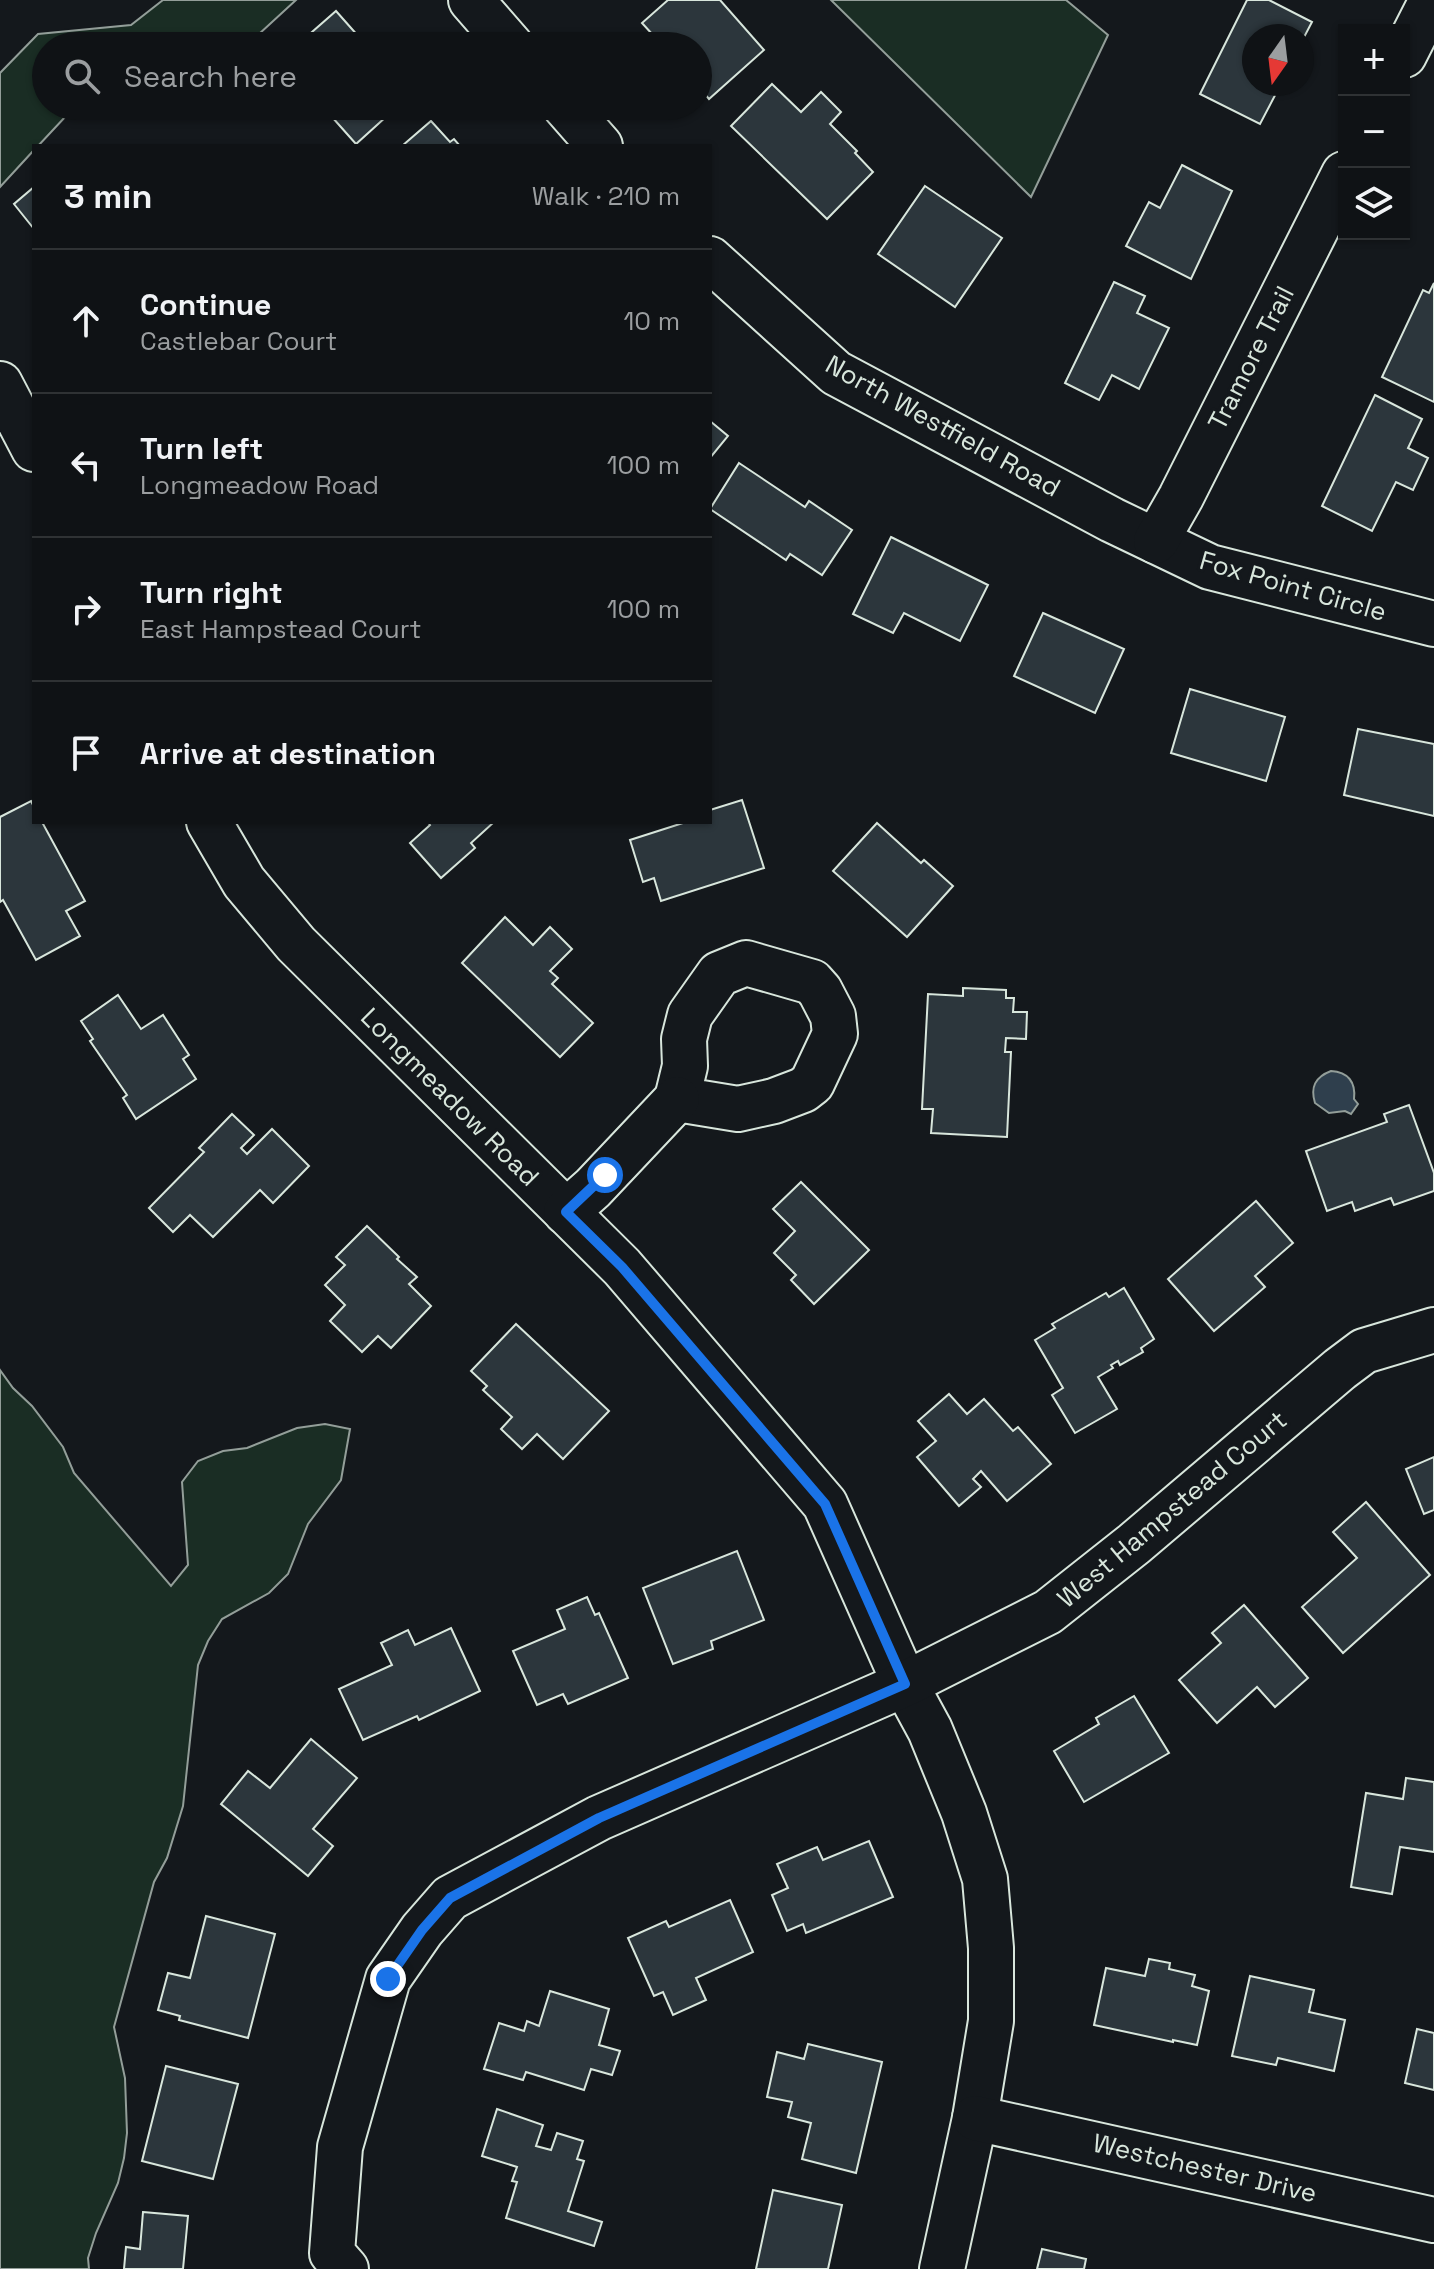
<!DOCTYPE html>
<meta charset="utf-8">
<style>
body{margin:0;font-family:"Space Grotesk",sans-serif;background:#1d2022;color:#f1f3f6}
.controls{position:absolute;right:24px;top:24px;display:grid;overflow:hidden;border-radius:0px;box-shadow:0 2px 6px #0004}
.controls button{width:72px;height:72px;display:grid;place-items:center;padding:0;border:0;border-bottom:2px solid #2f3234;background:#0f1215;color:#f1f3f6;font:40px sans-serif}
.compass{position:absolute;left:1242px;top:24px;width:72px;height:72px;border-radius:50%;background:#0f1215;box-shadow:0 2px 6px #0004;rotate:194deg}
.stop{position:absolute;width:24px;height:24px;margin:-18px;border:6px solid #1a73e8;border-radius:50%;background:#fff}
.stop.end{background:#1a73e8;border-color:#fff;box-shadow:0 2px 8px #0008}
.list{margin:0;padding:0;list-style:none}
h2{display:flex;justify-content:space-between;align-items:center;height:104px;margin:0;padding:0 32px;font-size:34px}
h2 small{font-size:26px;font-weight:400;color:#9b9ea0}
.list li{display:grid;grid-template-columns:52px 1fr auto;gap:24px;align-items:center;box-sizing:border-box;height:144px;padding:0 32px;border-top:2px solid #2f3234}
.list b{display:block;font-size:30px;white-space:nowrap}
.list p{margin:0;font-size:26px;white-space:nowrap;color:#9b9ea0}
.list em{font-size:26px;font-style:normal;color:#9b9ea0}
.icon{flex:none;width:44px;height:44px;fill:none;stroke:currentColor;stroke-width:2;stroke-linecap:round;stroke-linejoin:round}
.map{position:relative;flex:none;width:1434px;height:2269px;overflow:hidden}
.search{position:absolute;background:#0f1215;box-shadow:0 2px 6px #0004;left:32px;top:32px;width:680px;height:88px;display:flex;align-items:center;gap:20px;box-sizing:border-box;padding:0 28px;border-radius:44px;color:#9b9ea0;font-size:30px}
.panel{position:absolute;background:#0f1215;box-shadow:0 2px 6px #0004;left:32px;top:144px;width:680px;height:680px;border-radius:0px}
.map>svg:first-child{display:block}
.green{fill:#1a2d24;stroke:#939e99;stroke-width:2}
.water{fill:#2f3f4d;stroke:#939e99;stroke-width:2}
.building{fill:#2c363c;stroke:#d8e6dc;stroke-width:2}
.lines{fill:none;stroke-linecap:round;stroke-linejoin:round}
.minor-casing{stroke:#d8e6dc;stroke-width:48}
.minor{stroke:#14181c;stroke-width:44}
.route{stroke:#1a73e8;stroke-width:10}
.labels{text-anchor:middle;stroke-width:6;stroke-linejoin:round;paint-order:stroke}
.street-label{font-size:26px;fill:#d8e6dc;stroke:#14181c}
</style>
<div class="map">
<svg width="1434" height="2269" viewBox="0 0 1434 2269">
<rect width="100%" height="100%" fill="#14181c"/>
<g class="green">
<path d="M 163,0 L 296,0 L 246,46 L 46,46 L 46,106 L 128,106 L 66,116 L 38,146 L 34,146 L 34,150 L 0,187 L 0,73 L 38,34 L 131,25 Z"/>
<path d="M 831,0 L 1066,0 L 1108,35 L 1031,197 Z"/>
<path d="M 0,1370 L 13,1388 L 32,1406 L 63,1447 L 74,1473 L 171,1586 L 188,1565 L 182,1482 L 198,1461 L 223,1451 L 247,1448 L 297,1428 L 325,1424 L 350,1429 L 341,1480 L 308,1524 L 288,1574 L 269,1593 L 222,1619 L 208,1641 L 198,1665 L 183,1806 L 167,1858 L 154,1882 L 114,2027 L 125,2078 L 127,2133 L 124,2158 L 118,2183 L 96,2233 L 88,2258 L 89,2269 L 0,2269 Z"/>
</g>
<path class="water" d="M 1331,1071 C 1348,1072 1356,1082 1354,1099 L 1358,1104 L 1351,1114 L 1345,1111 L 1329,1113 L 1315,1103 C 1310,1087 1315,1077 1331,1071 Z"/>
<g class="building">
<path d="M 668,0 L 720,0 L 764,50 L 709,99 L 698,86 L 698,46 L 663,46 L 642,23 Z"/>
<path d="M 1247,0 L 1269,0 L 1312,22 L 1302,41 L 1302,36 L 1254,36 L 1254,84 L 1281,84 L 1260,124 L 1200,94 Z"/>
<path d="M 336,11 L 367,46 L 296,46 Z"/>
<path d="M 772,84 L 801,112 L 821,92 L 841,112 L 830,124 L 857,151 L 855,153 L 873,172 L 827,219 L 731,126 Z"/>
<path d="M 326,106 L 398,106 L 356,144 L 324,108 Z"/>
<path d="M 431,121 L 450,142 L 454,139 L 460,146 L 402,146 Z"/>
<path d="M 1182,165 L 1232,191 L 1191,279 L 1126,246 L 1149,202 L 1160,208 Z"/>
<path d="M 925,186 L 1002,238 L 955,307 L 878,254 Z"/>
<path d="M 34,187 L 34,229 L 14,204 Z"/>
<path d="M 1114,282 L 1145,296 L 1137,313 L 1169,328 L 1139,389 L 1112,375 L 1099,400 L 1065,383 Z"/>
<path d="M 1434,283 L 1434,402 L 1382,377 L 1423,290 L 1429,293 Z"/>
<path d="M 1375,395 L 1422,419 L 1408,448 L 1428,458 L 1413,490 L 1396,482 L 1372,531 L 1322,506 Z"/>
<path d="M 710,421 L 728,436 L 710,458 Z"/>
<path d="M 739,463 L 805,507 L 809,501 L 852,530 L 822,575 L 790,554 L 786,560 L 710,509 Z"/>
<path d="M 891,537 L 988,585 L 960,641 L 904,613 L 893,633 L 853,614 Z"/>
<path d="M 1043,613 L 1124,649 L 1095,713 L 1014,676 Z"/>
<path d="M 1190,689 L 1285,717 L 1266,781 L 1171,753 Z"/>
<path d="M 1358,729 L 1434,744 L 1434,816 L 1344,795 Z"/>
<path d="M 742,800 L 764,868 L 661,901 L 654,878 L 643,882 L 630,840 L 686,822 L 710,822 L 710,810 Z"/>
<path d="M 31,801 L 34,807 L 34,822 L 42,822 L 85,901 L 66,911 L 80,936 L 36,960 L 3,900 L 0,902 L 0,817 Z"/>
<path d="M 428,822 L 494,822 L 471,843 L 475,848 L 441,878 L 410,843 L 430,825 Z"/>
<path d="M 877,823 L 921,863 L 924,860 L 953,886 L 907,937 L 833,871 Z"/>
<path d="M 505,917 L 533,945 L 550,927 L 572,949 L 550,971 L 558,978 L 552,984 L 593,1023 L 560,1057 L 462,963 Z"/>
<path d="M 963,988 L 1006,990 L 1006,998 L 1014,998 L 1013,1012 L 1027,1012 L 1026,1039 L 1006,1038 L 1005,1052 L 1011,1052 L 1007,1137 L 931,1133 L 933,1109 L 922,1109 L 928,994 L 963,996 Z"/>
<path d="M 118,995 L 141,1029 L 163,1015 L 189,1055 L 183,1059 L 196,1079 L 136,1119 L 123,1098 L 127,1095 L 90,1041 L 93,1039 L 81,1021 Z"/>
<path d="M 1409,1105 L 1434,1173 L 1434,1191 L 1394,1205 L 1391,1198 L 1355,1211 L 1352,1202 L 1327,1211 L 1306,1151 L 1387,1122 L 1384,1114 Z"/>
<path d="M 232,1114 L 254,1135 L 241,1148 L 247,1154 L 272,1129 L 309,1166 L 273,1203 L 260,1190 L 213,1237 L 190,1215 L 173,1232 L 149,1208 L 204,1152 L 199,1148 Z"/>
<path d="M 801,1182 L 869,1250 L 814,1304 L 791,1280 L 796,1275 L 774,1253 L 795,1231 L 773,1209 Z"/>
<path d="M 1256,1201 L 1293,1243 L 1255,1276 L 1265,1287 L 1214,1331 L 1168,1279 Z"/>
<path d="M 367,1226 L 399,1257 L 397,1259 L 417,1277 L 409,1284 L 431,1306 L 391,1348 L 378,1336 L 362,1352 L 330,1321 L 345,1305 L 325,1285 L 345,1265 L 336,1257 Z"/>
<path d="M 1124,1288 L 1154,1339 L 1141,1348 L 1143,1352 L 1120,1365 L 1118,1361 L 1111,1365 L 1113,1368 L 1098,1377 L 1117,1409 L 1075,1433 L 1052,1395 L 1063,1388 L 1035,1340 L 1055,1328 L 1052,1324 L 1106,1293 L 1109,1297 Z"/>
<path d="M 516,1324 L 609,1411 L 563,1459 L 537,1434 L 522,1449 L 501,1429 L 512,1417 L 483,1390 L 487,1386 L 471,1371 Z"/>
<path d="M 949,1394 L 967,1414 L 984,1399 L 1013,1431 L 1018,1427 L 1051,1464 L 1007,1501 L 981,1471 L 973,1479 L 981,1487 L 959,1506 L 917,1457 L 936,1441 L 918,1421 Z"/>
<path d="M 1434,1457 L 1434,1510 L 1424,1514 L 1406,1469 Z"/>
<path d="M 1366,1502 L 1430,1575 L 1343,1653 L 1302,1607 L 1357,1558 L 1333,1532 Z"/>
<path d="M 737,1551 L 764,1620 L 711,1641 L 713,1649 L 673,1664 L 643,1588 Z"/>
<path d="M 587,1597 L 595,1615 L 599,1613 L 628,1678 L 568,1704 L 563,1694 L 537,1705 L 513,1651 L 565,1629 L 557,1610 Z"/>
<path d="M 1244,1605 L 1308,1678 L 1275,1707 L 1257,1687 L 1217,1723 L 1179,1680 L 1221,1643 L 1212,1633 Z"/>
<path d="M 451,1628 L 480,1691 L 419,1720 L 417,1716 L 363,1740 L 339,1689 L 392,1665 L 381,1643 L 408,1630 L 415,1645 Z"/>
<path d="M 1134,1696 L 1169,1753 L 1084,1802 L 1054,1751 L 1099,1724 L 1096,1718 Z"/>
<path d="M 311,1739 L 357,1778 L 313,1829 L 333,1846 L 308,1876 L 221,1804 L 248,1771 L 270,1788 Z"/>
<path d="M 1406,1778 L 1434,1782 L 1434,1852 L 1400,1847 L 1392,1894 L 1351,1887 L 1366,1793 L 1403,1799 Z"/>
<path d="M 869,1841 L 893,1897 L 806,1933 L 803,1924 L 787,1931 L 772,1895 L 788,1888 L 777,1864 L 817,1847 L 823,1860 Z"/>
<path d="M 730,1900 L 753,1952 L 696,1978 L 706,2000 L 673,2015 L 663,1992 L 654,1996 L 628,1938 L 666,1921 L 669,1927 Z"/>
<path d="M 206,1916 L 275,1934 L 248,2038 L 179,2020 L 180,2016 L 158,2010 L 168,1973 L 190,1978 Z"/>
<path d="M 1149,1959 L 1170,1963 L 1169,1969 L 1195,1975 L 1192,1986 L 1209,1991 L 1197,2045 L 1173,2040 L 1173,2042 L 1094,2025 L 1106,1968 L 1145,1976 Z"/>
<path d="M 1250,1976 L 1314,1990 L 1309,2012 L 1345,2020 L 1334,2071 L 1278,2058 L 1276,2065 L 1232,2056 Z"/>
<path d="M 550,1991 L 609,2009 L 599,2045 L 620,2051 L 612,2075 L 591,2069 L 584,2090 L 526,2072 L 523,2080 L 484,2069 L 499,2023 L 524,2031 L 527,2021 L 539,2026 Z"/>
<path d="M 1417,2029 L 1434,2033 L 1434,2090 L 1405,2083 Z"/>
<path d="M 808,2044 L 882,2062 L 856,2173 L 802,2159 L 811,2123 L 788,2117 L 792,2102 L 767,2097 L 777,2052 L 804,2059 Z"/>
<path d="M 166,2066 L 238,2084 L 213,2179 L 142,2161 Z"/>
<path d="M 497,2109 L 543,2125 L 536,2146 L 551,2150 L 557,2133 L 583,2141 L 577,2159 L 584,2161 L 568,2211 L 602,2222 L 594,2246 L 506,2218 L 517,2182 L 512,2181 L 517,2167 L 482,2156 Z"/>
<path d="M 773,2190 L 842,2205 L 828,2269 L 756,2269 Z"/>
<path d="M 143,2212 L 188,2216 L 183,2269 L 124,2269 L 126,2247 L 140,2249 Z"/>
<path d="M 1042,2249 L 1086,2259 L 1084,2269 L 1037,2269 Z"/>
</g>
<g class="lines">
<g class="minor-casing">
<g id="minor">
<path d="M 471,0 L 511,46"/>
<path d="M 1404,55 L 1432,0"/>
<path d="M 565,106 L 600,146"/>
<path d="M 710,259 L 836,373 L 1112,520 L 1210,567 L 1434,624"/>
<path d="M 0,384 L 34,449"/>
<path d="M 1156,541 L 1181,497 L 1344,174"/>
<path d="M 209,822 L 244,882 L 296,944 L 622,1267 L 825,1504 L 905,1684 L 930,1730 L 964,1813 L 985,1879 L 991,1948 L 991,2021 L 975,2118 L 942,2269"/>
<path d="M 746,963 L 812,982 L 820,991 L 833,1016 L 835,1034 L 812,1083 L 803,1090 L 774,1101 L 738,1109 L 677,1099 L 685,1066 L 684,1039 L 690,1015 L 719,974 Z"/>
<path d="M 566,1212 L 593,1188 L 677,1099"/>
<path d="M 975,2118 L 1434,2220"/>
<path d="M 346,2269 L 332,2253 L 340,2147 L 388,1979 L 422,1930 L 450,1898 L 599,1818 L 905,1684 L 1048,1612 L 1134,1544 L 1340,1369 L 1364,1351 L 1434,1330"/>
</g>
</g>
<use href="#minor" class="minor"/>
</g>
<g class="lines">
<path class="route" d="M 388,1979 L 422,1930 L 450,1898 L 599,1818 L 905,1684 L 825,1504 L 622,1267 L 566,1212 L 605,1175"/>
</g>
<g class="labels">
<g class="street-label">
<text transform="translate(1251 358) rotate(-63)" y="9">Tramore Trail</text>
<text transform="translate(943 426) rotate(29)" y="9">North Westfield Road</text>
<text transform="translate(1293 586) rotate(16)" y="9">Fox Point Circle</text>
<text transform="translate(450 1097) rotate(45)" y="9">Longmeadow Road</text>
<text transform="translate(1172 1509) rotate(-40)" y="9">West Hampstead Court</text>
<text transform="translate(1205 2168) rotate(13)" y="9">Westchester Drive</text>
</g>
</g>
</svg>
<div class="controls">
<button>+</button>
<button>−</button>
<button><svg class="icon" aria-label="layers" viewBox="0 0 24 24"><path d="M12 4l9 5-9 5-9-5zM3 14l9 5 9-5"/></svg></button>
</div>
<svg class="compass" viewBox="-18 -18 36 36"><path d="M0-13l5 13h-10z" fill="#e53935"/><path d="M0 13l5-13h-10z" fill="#9b9ea0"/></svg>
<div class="stop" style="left:605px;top:1175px"></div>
<div class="stop end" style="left:388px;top:1979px"></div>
<div class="search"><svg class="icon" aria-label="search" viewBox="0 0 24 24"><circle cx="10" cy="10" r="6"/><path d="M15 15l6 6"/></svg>Search here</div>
<section class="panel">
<h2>3 min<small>Walk · 210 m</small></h2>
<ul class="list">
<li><svg class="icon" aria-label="ahead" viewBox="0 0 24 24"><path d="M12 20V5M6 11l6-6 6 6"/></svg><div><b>Continue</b><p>Castlebar Court</p></div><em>10 m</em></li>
<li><svg class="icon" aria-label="left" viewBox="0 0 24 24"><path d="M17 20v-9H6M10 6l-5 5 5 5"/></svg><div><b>Turn left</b><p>Longmeadow Road</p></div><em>100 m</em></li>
<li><svg class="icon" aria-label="right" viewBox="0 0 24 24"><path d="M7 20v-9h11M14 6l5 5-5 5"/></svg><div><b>Turn right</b><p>East Hampstead Court</p></div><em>100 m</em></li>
<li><svg class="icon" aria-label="arrive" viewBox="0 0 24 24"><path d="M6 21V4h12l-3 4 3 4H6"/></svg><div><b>Arrive at destination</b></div></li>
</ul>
</section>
</div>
